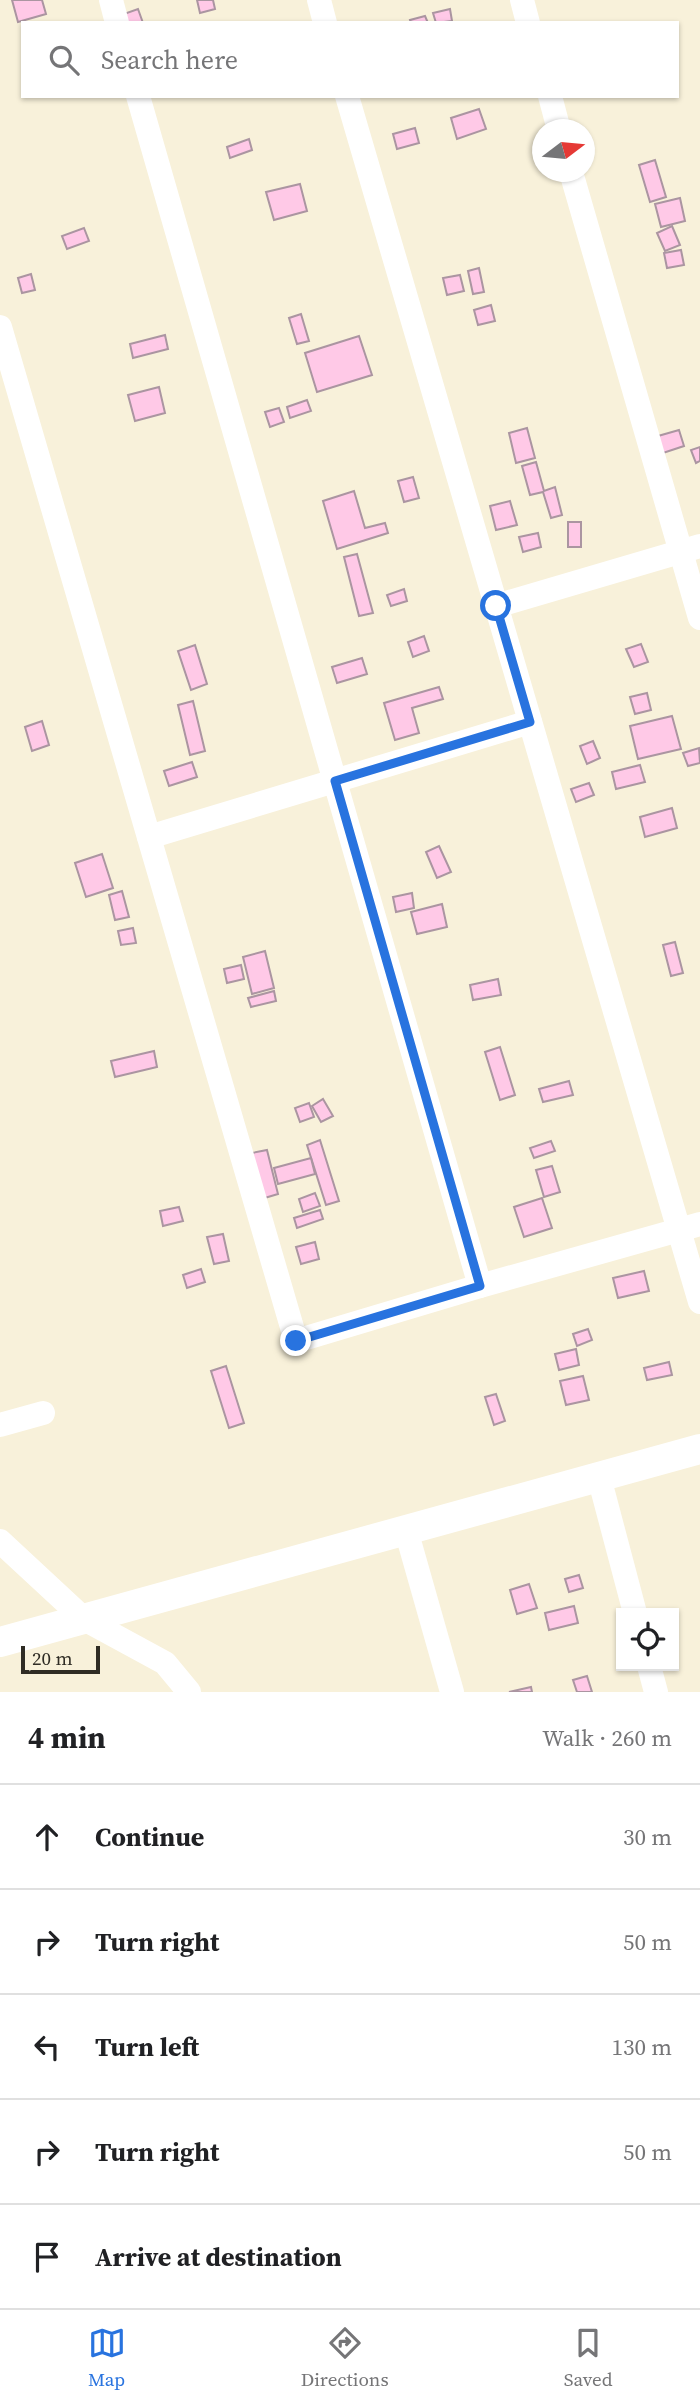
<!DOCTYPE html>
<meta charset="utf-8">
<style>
body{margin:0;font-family:"Source Serif 4",serif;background:#f6f6f6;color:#202124}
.controls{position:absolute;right:21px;bottom:21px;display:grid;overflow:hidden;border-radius:0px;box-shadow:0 2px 5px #0004}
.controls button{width:63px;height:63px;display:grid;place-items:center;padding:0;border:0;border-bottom:2px solid #e0e0e0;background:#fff;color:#202124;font:35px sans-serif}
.compass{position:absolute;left:532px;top:119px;width:63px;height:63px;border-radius:50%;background:#fff;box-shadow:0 2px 5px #0004;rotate:74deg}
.scale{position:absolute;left:21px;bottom:18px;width:79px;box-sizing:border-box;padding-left:7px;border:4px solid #2f2c24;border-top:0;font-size:19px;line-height:24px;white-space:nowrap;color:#2f2c24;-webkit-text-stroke:5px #f8f1da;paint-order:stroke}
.stop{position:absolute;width:21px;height:21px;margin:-16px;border:5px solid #2873df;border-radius:50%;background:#fff}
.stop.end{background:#2873df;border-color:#fff;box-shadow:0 2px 7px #0008}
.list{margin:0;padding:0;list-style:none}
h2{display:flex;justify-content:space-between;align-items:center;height:91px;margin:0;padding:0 28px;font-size:30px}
h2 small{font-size:23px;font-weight:400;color:#757577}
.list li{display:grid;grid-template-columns:46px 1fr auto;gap:21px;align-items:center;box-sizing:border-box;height:105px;padding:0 28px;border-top:2px solid #e0e0e0}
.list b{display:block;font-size:26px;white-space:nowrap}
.list em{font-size:23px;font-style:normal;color:#757577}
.icon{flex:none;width:38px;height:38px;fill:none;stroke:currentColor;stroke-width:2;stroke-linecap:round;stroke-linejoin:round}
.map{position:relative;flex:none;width:700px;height:1692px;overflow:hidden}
.search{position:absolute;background:#fff;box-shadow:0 2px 5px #0004;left:21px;right:21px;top:21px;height:77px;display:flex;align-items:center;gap:18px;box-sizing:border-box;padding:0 24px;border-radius:0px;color:#757577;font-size:26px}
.sheet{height:616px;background:#fff}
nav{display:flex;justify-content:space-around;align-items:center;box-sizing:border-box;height:98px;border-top:2px solid #e0e0e0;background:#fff;font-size:19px;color:#757577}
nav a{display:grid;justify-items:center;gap:4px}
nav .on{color:#2873df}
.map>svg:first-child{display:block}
.building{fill:#ffc9e7;stroke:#ab95a1;stroke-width:2}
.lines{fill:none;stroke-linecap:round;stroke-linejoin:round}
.minor{stroke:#fff;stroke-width:24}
.tertiary{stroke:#fff;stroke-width:30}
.route{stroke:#2873df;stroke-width:9}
</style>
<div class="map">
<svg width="700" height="1692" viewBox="0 0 700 1692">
<rect width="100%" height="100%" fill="#f8f1da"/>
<g class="building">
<path d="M 12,0 L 42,0 L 46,14 L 18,22 Z"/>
<path d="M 197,0 L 213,0 L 215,9 L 200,13 Z"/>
<path d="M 138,9 L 143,23 L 125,23 L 121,15 Z"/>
<path d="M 450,9 L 452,21 L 436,23 L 433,13 Z"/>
<path d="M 425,16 L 428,23 L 411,23 L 410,20 Z"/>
<path d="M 479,109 L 486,129 L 457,139 L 451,118 Z"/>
<path d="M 415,128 L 419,143 L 397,149 L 393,134 Z"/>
<path d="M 249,139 L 252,150 L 230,158 L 227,147 Z"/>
<path d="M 655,160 L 666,197 L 650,202 L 639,165 Z"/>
<path d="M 300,184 L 307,211 L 274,220 L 266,192 Z"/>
<path d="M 680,198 L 685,221 L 661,227 L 655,204 Z"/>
<path d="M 672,226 L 680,245 L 665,251 L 657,233 Z"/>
<path d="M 84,228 L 89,241 L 67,249 L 62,236 Z"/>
<path d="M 681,250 L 684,265 L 667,268 L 664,253 Z"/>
<path d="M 479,268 L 484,292 L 473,294 L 468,271 Z"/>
<path d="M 31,274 L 35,290 L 22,293 L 18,278 Z"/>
<path d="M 460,275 L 464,291 L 447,295 L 443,278 Z"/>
<path d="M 491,305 L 495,321 L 478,325 L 474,310 Z"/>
<path d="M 301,314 L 309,341 L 297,344 L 289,318 Z"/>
<path d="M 165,335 L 168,349 L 133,358 L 130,344 Z"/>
<path d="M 359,336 L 372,375 L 317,392 L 305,353 Z"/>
<path d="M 159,387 L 165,413 L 135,421 L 128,395 Z"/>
<path d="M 307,400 L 311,411 L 290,418 L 287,407 Z"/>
<path d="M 279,408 L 284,422 L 270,427 L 265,412 Z"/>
<path d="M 527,428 L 535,458 L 516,463 L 509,433 Z"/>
<path d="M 679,430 L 684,446 L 663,453 L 658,436 Z"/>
<path d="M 700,447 L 700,461 L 696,463 L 691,450 Z"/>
<path d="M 536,462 L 544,491 L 555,487 L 562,515 L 551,518 L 543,492 L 530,495 L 522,466 Z"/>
<path d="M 413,477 L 419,498 L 404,502 L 398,481 Z"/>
<path d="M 354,491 L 365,528 L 385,523 L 388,533 L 337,549 L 323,501 Z"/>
<path d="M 510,501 L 517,525 L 496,530 L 490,506 Z"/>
<rect x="568" y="522" width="13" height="25"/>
<path d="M 538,533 L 541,547 L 523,552 L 519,537 Z"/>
<path d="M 357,554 L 373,613 L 359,616 L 344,557 Z"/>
<path d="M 404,589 L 407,601 L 391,606 L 387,595 Z"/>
<path d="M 424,636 L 429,651 L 413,657 L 408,642 Z"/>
<path d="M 641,644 L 648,662 L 634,667 L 626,649 Z"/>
<path d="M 195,645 L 207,684 L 191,690 L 178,651 Z"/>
<path d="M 362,658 L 367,674 L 337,683 L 332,667 Z"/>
<path d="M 439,687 L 443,699 L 412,708 L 419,733 L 395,740 L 384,703 Z"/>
<path d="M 647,693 L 651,710 L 635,714 L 630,697 Z"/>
<path d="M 193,701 L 205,751 L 190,755 L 178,705 Z"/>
<path d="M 672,716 L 681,749 L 638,759 L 630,726 Z"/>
<path d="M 42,721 L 49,745 L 32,751 L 25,727 Z"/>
<path d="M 593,741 L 600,758 L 587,764 L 580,746 Z"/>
<path d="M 699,748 L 700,763 L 688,766 L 683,753 Z"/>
<path d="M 192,762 L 197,777 L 169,786 L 164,771 Z"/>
<path d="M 640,765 L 645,782 L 616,789 L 612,772 Z"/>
<path d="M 589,783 L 594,795 L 576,802 L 571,789 Z"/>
<path d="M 672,808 L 677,828 L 645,837 L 640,817 Z"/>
<path d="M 439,846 L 451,872 L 437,878 L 426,852 Z"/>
<path d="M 102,854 L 113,888 L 86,897 L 75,863 Z"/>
<path d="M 122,891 L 129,917 L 115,920 L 109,895 Z"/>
<path d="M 412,893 L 414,908 L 396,912 L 393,897 Z"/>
<path d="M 442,904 L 447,927 L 417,934 L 411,912 Z"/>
<path d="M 133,928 L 136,943 L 121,945 L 118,931 Z"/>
<path d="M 675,942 L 683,973 L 671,976 L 663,945 Z"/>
<path d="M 265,951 L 274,988 L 252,994 L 243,957 Z"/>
<path d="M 241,965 L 244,979 L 227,983 L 224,969 Z"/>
<path d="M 498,979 L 501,995 L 473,1000 L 470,985 Z"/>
<path d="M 274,991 L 276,1001 L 251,1007 L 248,998 Z"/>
<path d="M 500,1047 L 515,1095 L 500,1100 L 485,1052 Z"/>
<path d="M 154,1051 L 157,1067 L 115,1077 L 111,1061 Z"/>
<path d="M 569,1081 L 573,1095 L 543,1102 L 539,1089 Z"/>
<path d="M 323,1099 L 333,1116 L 321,1122 L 312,1106 Z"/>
<path d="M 309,1103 L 314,1117 L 300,1122 L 295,1108 Z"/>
<path d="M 320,1140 L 339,1201 L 326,1205 L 307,1145 Z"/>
<path d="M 551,1141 L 555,1151 L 534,1158 L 530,1148 Z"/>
<path d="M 267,1150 L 278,1194 L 258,1200 L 247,1154 Z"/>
<path d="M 311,1158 L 315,1174 L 278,1184 L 274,1168 Z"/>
<path d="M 552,1166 L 560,1192 L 544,1197 L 536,1170 Z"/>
<path d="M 315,1193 L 320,1206 L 303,1212 L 299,1199 Z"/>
<path d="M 542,1198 L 552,1228 L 524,1237 L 514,1207 Z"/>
<path d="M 179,1207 L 183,1221 L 163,1226 L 160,1211 Z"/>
<path d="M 320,1210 L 323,1219 L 297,1228 L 294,1218 Z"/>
<path d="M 223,1234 L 229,1261 L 214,1264 L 207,1237 Z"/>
<path d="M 315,1242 L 319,1259 L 301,1264 L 296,1247 Z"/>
<path d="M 201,1269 L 205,1282 L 187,1288 L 183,1275 Z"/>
<path d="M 644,1271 L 649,1291 L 618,1298 L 613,1278 Z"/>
<path d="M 588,1329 L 592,1340 L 577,1346 L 573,1334 Z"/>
<path d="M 576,1349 L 579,1365 L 559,1370 L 555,1354 Z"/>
<path d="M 669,1362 L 672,1375 L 647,1380 L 644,1368 Z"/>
<path d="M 226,1366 L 244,1423 L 229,1428 L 211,1371 Z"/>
<path d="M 583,1376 L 589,1400 L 566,1405 L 560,1381 Z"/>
<path d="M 496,1394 L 505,1421 L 494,1425 L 485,1397 Z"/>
<path d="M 579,1575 L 583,1588 L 569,1592 L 565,1579 Z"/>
<path d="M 529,1584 L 537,1608 L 517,1614 L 510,1590 Z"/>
<path d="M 574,1606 L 578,1623 L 549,1630 L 545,1613 Z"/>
<path d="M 587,1676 L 592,1692 L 577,1692 L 573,1680 Z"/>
<path d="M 531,1687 L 532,1692 L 509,1692 Z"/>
</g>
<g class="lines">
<g class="minor">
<path d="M 111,0 L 117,23"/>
<path d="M 319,0 L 325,23"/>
<path d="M 522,0 L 528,23"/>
<path d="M 138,96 L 480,1286"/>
<path d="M 347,96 L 700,1302"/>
<path d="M 550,96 L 559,130"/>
<path d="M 571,172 L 700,618"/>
<path d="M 0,327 L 296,1341 L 480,1286 L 700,1224"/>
<path d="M 496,606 L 700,546"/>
<path d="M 149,837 L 530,722"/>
<path d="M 0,1425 L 43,1413"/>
<path d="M 599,1477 L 635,1613"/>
<path d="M 406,1530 L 452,1692"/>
<path d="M 0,1541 L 84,1619 L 165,1663 L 189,1692"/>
<path d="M 649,1666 L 656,1692"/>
</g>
<path class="tertiary" d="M 0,1642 L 700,1449"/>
</g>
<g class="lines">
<path class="route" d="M 296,1341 L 480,1286 L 335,781 L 530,722 L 496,606"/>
</g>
</svg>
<div class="controls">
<button><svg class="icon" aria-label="locate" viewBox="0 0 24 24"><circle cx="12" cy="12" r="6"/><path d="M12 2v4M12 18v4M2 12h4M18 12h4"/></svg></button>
</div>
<svg class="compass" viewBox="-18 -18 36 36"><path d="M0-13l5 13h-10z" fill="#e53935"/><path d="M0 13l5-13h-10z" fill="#757577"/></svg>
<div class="scale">20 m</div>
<div class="stop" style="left:496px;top:606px"></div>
<div class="stop end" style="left:296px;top:1341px"></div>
<div class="search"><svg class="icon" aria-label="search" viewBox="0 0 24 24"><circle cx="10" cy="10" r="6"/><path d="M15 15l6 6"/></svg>Search here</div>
</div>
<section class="sheet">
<h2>4 min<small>Walk · 260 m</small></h2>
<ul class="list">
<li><svg class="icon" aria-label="ahead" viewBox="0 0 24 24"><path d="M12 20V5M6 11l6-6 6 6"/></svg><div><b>Continue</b></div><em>30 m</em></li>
<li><svg class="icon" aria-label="right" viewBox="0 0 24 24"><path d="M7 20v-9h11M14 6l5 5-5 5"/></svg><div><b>Turn right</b></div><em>50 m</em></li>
<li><svg class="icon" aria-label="left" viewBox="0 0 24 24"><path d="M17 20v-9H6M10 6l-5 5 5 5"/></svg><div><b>Turn left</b></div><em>130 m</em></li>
<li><svg class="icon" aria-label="right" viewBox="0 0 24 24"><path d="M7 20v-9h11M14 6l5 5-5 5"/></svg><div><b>Turn right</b></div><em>50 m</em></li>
<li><svg class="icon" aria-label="arrive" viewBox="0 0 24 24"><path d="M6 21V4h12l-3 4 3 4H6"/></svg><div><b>Arrive at destination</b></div></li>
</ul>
</section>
<nav>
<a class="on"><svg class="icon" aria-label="map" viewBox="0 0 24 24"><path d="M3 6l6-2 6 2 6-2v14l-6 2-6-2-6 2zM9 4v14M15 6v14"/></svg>Map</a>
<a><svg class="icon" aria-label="directions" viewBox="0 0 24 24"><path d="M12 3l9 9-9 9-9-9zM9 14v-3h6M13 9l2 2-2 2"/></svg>Directions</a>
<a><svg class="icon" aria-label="saved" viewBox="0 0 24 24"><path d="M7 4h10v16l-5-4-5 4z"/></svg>Saved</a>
</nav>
